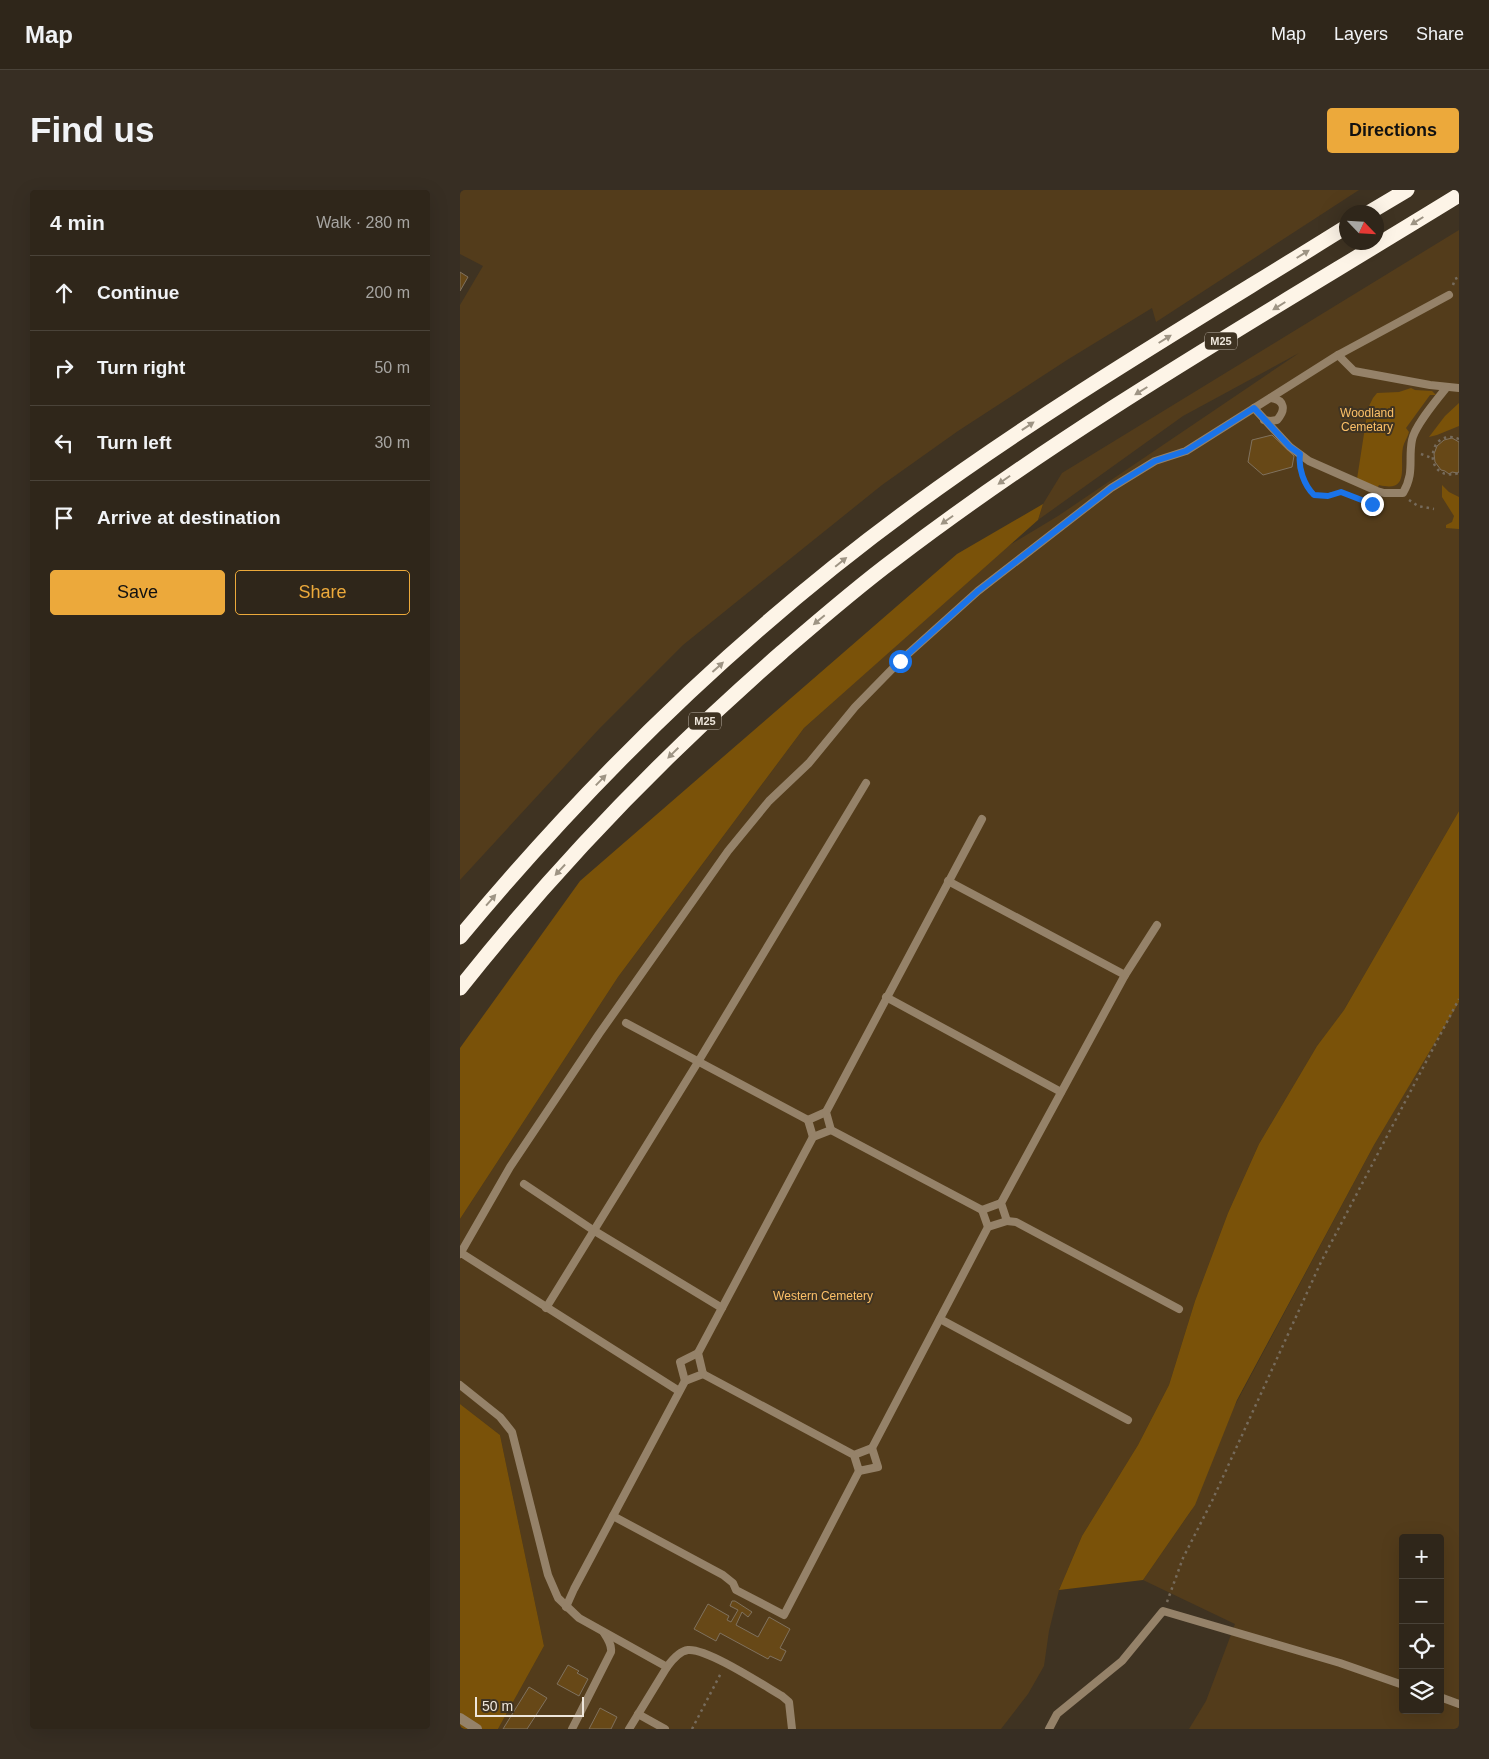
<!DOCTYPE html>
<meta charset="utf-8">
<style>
body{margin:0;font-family:Helvetica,sans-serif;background:#372e23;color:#f1f3f6}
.controls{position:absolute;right:15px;bottom:15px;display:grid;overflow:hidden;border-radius:5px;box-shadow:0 5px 20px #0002}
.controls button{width:45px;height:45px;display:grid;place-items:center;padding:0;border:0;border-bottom:1px solid #4a4339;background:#2f261a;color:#f1f3f6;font:25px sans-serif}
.compass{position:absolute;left:879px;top:15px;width:45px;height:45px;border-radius:50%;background:#2f261a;box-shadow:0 5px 20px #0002;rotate:115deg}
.scale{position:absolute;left:15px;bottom:12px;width:109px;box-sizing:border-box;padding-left:5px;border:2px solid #eee6db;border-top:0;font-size:14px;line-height:18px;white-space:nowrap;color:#eee6db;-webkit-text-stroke:4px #3f3322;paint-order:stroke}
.stop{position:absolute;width:15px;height:15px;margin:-11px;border:4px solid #1a73e8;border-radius:50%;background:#fff}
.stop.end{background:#1a73e8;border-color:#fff;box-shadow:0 1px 5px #0008}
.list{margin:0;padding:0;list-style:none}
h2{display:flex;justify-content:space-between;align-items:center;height:65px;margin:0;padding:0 20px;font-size:21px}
h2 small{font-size:16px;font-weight:400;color:#a7a5a2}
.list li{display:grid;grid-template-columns:32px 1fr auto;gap:15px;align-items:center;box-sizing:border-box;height:75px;padding:0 20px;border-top:1px solid #4a4339}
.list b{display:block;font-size:19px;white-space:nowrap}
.list em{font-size:16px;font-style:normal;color:#a7a5a2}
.actions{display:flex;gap:10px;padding:15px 20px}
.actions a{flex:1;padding:11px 0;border:1px solid #eca93b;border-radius:5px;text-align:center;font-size:18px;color:#eca93b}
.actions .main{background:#eca93b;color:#111}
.icon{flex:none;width:28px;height:28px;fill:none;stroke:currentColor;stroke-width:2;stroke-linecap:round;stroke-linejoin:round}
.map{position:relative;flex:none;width:999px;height:1539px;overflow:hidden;border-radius:5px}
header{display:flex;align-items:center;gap:30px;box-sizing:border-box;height:70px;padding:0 25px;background:#2f261a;border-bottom:1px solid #4a4339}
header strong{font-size:24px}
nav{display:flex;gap:28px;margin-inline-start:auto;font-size:18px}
.intro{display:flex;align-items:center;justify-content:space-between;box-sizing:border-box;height:120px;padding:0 30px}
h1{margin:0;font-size:35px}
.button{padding:12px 22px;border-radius:5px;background:#eca93b;color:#111;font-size:18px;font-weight:700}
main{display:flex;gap:30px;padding:0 30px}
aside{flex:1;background:#2f261a;border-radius:5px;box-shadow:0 5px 20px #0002}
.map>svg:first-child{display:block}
.green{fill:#533c1b;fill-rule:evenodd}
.forest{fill:#7a5209}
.building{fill:#674817;stroke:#80725f}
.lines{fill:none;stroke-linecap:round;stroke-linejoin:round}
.path{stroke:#766b5c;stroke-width:2.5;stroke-dasharray:2.5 4;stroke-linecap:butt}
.service{stroke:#958269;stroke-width:8}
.minor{stroke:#958269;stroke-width:10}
.motorway{stroke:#fdf4e7;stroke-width:15}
.oneway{fill:#9e9484}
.route{stroke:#1a73e8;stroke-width:6}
.labels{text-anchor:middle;stroke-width:4;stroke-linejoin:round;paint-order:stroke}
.shield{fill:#3f3322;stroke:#bab0a4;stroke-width:1}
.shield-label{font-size:11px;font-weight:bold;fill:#eee6db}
.park-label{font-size:12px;fill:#fcc068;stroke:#3f3322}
</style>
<header>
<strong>Map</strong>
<nav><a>Map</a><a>Layers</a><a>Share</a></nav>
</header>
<div class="intro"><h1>Find us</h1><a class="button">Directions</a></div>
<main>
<aside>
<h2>4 min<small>Walk · 280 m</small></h2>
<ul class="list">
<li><svg class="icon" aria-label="ahead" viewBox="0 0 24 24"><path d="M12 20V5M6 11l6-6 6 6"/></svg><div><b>Continue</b></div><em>200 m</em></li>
<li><svg class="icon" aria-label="right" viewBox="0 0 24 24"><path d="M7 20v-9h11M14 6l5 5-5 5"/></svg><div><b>Turn right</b></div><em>50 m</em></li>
<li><svg class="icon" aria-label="left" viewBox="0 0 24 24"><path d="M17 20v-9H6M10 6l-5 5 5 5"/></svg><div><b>Turn left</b></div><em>30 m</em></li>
<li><svg class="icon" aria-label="arrive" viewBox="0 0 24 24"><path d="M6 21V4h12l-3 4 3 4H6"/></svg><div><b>Arrive at destination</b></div></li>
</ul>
<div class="actions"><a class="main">Save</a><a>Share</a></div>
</aside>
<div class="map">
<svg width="999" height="1539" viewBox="0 0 999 1539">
<rect width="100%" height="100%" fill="#3f3322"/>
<g class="green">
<path d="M 0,0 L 899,0 L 696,132 L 692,118 L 607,170 L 498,241 L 422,295 L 223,455 L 139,539 L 0,690 L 0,115 L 23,76 L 0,64 Z"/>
<path d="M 999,40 L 999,621 L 884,820 L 857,856 L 799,954 L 768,1023 L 735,1111 L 709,1195 L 678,1255 L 622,1346 L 599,1400 L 589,1441 L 584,1476 L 568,1504 L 541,1539 L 38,1539 L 84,1456 L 40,1245 L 0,1214 L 0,1029 L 158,787 L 344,538 L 543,359 L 598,326 L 839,163 L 723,226 L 578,330 L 583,314 L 602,283 Z"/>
<path d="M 999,811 L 999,1539 L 729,1539 L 746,1511 L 775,1434 L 683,1390 L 731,1321 L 774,1217 L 914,955 ZM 943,1348 L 980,1348 L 980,1520 L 943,1520 Z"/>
</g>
<g class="forest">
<path d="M 951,198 L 955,200 L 972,201 L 976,205 L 970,205 L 946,238 L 949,242 C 948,247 944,252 943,257 C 939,276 951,303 919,295 L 918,297 L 897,289 L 908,218 L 913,208 L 917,203 L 939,202 Z"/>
<path d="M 999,213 L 999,236 L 977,245 L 969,247 L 985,226 Z"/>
<path d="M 982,295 L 989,302 L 999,307 L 999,339 L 986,338 L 986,335 L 992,332 L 994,326 L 982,307 Z"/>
<path d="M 583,314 L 578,330 L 344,538 L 158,787 L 0,1029 L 0,858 L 120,691 L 497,364 Z"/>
<path d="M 999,621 L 999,812 L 914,955 L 777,1210 L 735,1315 L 683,1390 L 599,1400 L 622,1346 L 678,1255 L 709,1195 L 735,1111 L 768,1023 L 799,954 L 857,856 L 884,820 Z"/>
<path d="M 0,1214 L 40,1245 L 84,1456 L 38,1539 L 0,1539 Z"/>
</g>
<g class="building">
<path d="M 0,82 L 8,87 L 0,101 Z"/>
<path d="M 812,245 L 834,266 L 832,277 L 803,285 L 788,272 L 792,250 Z"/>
<path d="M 992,248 L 999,252 L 999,281 L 998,283 L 992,282 L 989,284 L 985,281 L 981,280 L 975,272 L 974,264 L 977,256 L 984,250 Z"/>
<path d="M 272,1411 L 275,1411 L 292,1422 L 288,1427 L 282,1422 L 276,1435 L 298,1447 L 309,1427 L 330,1439 L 320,1458 L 326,1461 L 321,1471 L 310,1466 L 308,1469 L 260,1443 L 256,1451 L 234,1439 L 248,1414 L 269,1426 L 267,1430 L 271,1432 L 278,1420 L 270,1416 Z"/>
<path d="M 108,1475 L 119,1481 L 117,1483 L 128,1489 L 119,1506 L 97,1494 Z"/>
<path d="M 69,1497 L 87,1508 L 67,1539 L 43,1539 Z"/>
<path d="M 140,1518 L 157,1527 L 151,1539 L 129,1539 Z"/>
</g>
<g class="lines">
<g class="path">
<path d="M 993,95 L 995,89 L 999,87"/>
<path d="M 999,249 C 966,236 962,294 999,283"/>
<path d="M 961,264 L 972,268"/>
<path d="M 840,279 L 850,301 L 854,305 C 866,307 876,300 887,303 C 897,306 906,317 917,312"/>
<path d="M 949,310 L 958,316 L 974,319"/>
<path d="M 707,1412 L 723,1368 L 752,1311 L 861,1072 L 999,809"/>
<path d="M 232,1539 L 261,1483"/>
</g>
<g class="service">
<path d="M 878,165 L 894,181 L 970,195 L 999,198"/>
<path d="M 794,218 L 830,257 L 849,271 L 917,301 L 924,303 L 943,303 C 955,282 948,270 952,250 C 955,235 977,210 986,198"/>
<path d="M 804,230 L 810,231 L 817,230 C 826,220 825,210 811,208"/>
<path d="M 488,691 L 665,785"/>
<path d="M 426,807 L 601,902"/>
<path d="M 166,833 L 348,930"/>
<path d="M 371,940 L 522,1020"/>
<path d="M 353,947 L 348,930 L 366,922"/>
<path d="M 64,994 L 133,1040 L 262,1118"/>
<path d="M 547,1031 L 556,1032 L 719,1119"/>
<path d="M 528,1037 L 522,1020 L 541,1013"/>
<path d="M 1,1063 L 219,1201"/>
<path d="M 0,1064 L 50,977 L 139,844 L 268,661 L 309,611 L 349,573 L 395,517 L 440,471 L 518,401 L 651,298 L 695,271 L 726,261 L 878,165 L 989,105"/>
<path d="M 86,1118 L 238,872 L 406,593"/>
<path d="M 480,1129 L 668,1230"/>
<path d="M 243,1184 L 394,1265 L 399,1281 L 418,1277 L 412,1258 L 394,1265"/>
<path d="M 225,1191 L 220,1172 L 238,1163"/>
<path d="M 0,1195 L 40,1227 L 52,1242 L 88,1385 L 98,1408 L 119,1428 L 207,1477"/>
<path d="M 412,1258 L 528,1037 L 547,1031 L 541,1013 L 665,785 L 697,735"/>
<path d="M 153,1326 L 263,1385 L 273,1393 L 276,1400 L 324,1425 L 399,1281"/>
<path d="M 106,1417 L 114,1399 L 225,1191 L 243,1184 L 238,1163 L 353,947 L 371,940 L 366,922 L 522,629"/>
<path d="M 980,1507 L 999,1514"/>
<path d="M 178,1524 L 205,1539"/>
<path d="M 112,1539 L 151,1462 C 152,1455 148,1449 144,1443"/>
<path d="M 169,1539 L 207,1477 C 212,1470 220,1461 228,1460 C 247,1458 303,1495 322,1506 L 329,1512 L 332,1539"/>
<path d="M 589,1539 L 597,1524 L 662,1471 L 703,1421 L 880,1473 L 943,1495"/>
</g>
<path class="minor" d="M 0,1528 L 17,1539"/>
<g class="motorway">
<path d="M 910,22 L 947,0"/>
<path d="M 0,747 C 133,587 284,440 452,317 C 591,215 740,128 886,37"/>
<path d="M 0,798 C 96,677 204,565 321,463 C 358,431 396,398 435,369 C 613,233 809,122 999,5"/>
</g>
</g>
<defs><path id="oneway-solid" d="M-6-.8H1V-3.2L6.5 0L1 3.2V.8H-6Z" transform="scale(1.25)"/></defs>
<g class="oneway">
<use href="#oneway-solid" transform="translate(957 31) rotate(148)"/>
<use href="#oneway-solid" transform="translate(843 64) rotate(-32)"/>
<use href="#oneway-solid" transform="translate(819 116) rotate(148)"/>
<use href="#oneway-solid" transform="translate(705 149) rotate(-32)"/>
<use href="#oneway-solid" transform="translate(681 201) rotate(148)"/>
<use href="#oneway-solid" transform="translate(568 236) rotate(-34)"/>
<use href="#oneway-solid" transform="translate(544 290) rotate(145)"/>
<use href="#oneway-solid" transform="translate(487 330) rotate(145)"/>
<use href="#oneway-solid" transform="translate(381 372) rotate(-39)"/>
<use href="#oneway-solid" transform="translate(359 430) rotate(140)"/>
<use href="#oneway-solid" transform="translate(258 477) rotate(-42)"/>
<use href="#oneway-solid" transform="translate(213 563) rotate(136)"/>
<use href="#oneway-solid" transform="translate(141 590) rotate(-46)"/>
<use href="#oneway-solid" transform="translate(100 680) rotate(133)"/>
<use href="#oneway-solid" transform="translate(31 710) rotate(-49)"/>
</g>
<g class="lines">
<path class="route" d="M 440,471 L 518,401 L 651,298 L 695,271 L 726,261 L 794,218 L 830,257 L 840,264 C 838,278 844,295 854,305 L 868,306 L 881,302 L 912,314"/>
</g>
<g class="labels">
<g class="shield">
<rect x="745" y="142.5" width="32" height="17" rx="4"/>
<rect x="229" y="522.5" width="32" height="17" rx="4"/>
</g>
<g class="shield-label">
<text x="761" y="155">M25</text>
<text x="245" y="535">M25</text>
</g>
<g class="park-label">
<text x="907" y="227">Woodland<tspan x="907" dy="14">Cemetary</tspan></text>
<text x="363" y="1110">Western Cemetery</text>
</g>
</g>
</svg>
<div class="controls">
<button>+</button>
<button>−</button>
<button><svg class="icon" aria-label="locate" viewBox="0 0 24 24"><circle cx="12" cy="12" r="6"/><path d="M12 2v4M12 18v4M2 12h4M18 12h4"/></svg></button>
<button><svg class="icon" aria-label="layers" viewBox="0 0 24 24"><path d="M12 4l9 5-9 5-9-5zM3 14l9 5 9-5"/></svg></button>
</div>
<svg class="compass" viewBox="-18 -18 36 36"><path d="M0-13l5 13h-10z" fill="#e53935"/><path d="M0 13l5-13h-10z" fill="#a7a5a2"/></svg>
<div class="scale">50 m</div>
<div class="stop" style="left:440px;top:471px"></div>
<div class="stop end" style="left:912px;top:314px"></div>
</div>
</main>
